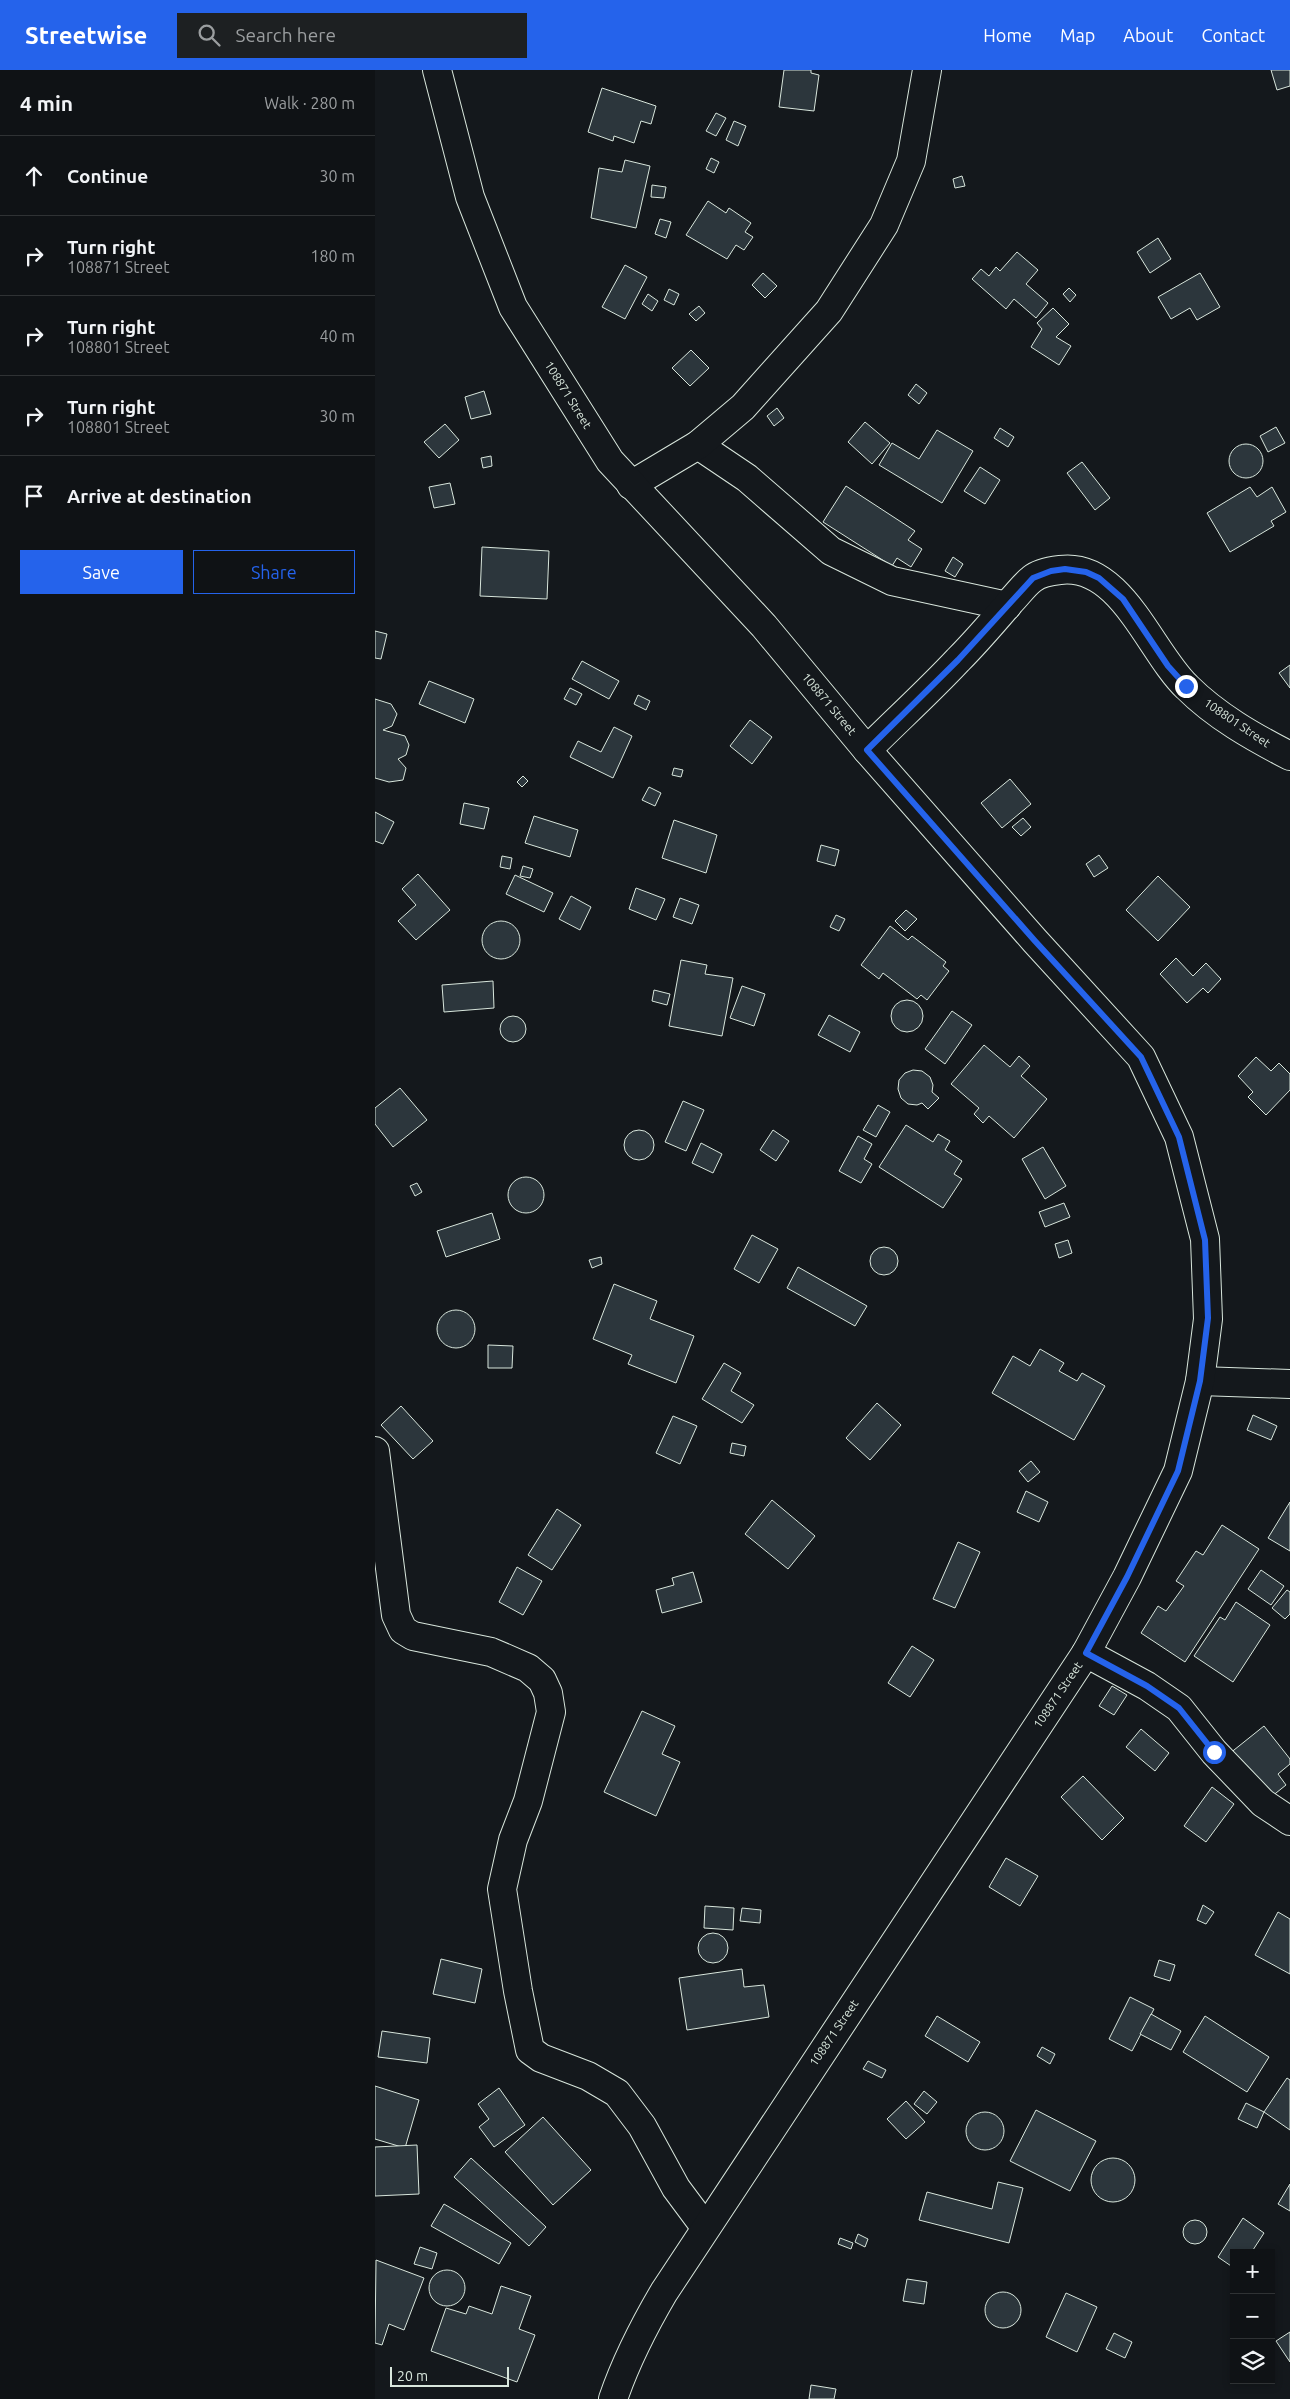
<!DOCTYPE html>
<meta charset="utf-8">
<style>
body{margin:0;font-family:Ubuntu,sans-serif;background:#1d2022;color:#f1f3f6}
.controls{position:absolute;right:15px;bottom:15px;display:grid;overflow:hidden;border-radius:0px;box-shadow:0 2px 8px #0003}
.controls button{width:45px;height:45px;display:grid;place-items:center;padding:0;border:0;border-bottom:1px solid #2f3234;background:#0f1215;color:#f1f3f6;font:25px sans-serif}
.scale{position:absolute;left:15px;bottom:12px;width:119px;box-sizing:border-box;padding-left:5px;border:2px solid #d8e6dc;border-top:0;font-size:14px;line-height:18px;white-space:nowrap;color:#d8e6dc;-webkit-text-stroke:4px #14181c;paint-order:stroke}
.stop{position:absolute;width:15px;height:15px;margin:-11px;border:4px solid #2563eb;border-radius:50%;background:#fff}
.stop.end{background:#2563eb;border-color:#fff;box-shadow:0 1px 5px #0008}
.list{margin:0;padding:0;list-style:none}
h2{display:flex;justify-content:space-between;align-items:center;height:65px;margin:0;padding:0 20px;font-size:21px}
h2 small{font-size:16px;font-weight:400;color:#9b9ea0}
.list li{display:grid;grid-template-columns:32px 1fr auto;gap:15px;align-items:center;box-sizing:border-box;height:80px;padding:0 20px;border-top:1px solid #2f3234}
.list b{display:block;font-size:19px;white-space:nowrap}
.list p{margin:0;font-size:16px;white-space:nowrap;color:#9b9ea0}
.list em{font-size:16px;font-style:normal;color:#9b9ea0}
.actions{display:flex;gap:10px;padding:15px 20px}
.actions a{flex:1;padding:11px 0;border:1px solid #2563eb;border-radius:0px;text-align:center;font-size:18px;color:#2563eb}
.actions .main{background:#2563eb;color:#fff}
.icon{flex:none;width:28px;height:28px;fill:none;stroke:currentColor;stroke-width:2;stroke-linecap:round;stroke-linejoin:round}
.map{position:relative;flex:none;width:915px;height:2329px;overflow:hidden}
header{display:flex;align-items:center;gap:30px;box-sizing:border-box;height:70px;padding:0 25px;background:#2563eb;color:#fff}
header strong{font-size:24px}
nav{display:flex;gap:28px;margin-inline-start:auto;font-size:18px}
.search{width:350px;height:45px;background:#1d2022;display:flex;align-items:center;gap:12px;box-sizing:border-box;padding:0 18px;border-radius:0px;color:#9b9ea0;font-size:19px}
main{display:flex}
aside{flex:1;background:#0f1215}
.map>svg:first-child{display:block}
.building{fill:#2c363c;stroke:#d8e6dc}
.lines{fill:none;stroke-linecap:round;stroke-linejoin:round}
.minor-casing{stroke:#d8e6dc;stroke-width:30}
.tertiary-casing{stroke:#d8e6dc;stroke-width:30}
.minor{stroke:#14181c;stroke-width:28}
.tertiary{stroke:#14181c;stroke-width:28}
.route{stroke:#2563eb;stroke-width:6}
.labels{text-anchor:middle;stroke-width:4;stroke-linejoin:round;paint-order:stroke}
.street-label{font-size:12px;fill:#d8e6dc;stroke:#14181c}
</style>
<header>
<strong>Streetwise</strong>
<div class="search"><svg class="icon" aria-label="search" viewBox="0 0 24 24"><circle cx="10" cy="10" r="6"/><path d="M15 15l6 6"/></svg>Search here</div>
<nav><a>Home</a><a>Map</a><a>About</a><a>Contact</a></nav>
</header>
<main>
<aside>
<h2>4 min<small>Walk · 280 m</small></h2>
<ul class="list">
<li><svg class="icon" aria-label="ahead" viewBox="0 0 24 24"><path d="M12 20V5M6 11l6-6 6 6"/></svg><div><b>Continue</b></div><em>30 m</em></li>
<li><svg class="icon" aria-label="right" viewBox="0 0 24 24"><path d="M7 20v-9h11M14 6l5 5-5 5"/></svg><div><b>Turn right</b><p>108871 Street</p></div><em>180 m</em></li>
<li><svg class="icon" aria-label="right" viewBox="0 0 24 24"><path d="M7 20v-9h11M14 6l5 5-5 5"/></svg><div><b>Turn right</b><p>108801 Street</p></div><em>40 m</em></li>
<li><svg class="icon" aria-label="right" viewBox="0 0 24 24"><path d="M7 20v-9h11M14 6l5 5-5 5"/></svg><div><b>Turn right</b><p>108801 Street</p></div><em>30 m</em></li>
<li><svg class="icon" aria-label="arrive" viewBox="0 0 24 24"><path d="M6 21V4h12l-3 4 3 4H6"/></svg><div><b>Arrive at destination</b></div></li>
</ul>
<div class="actions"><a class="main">Save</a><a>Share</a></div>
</aside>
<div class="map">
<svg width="915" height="2329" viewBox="0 0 915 2329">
<rect width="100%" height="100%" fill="#14181c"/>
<g class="building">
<path d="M 409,0 L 436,0 L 436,3 L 444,5 L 439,41 L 404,37 Z"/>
<path d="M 896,0 L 915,0 L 915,16 L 902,20 Z"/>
<path d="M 227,18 L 281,36 L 276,54 L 266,51 L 259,73 L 239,66 L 238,71 L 213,62 Z"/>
<path d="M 341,43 L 351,48 L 341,66 L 331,61 Z"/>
<path d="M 359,51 L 371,56 L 363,76 L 351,70 Z"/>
<path d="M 336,88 L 344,92 L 339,103 L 331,99 Z"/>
<path d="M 250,90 L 275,96 L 261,158 L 216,148 L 224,98 L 247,102 Z"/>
<path d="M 587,106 L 590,116 L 580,118 L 578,109 Z"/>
<path d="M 277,115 L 291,117 L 289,128 L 276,127 Z"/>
<path d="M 333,131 L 351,143 L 354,138 L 376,153 L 370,162 L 378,167 L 369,180 L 361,175 L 352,189 L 311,165 Z"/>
<path d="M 285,149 L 296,152 L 291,168 L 280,164 Z"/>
<path d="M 783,168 L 796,189 L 775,203 L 762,182 Z"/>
<path d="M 642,182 L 663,200 L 651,214 L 673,233 L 661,248 L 639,229 L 631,239 L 597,209 L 606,199 L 614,206 L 621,197 L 625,201 Z"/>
<path d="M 250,195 L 272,207 L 250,249 L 227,237 Z"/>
<path d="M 388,203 L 402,216 L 390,228 L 377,215 Z"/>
<path d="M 825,203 L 845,237 L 822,250 L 815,238 L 796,249 L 783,227 Z"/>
<path d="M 694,218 L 701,225 L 695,232 L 688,224 Z"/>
<path d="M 294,219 L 304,224 L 299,235 L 289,230 Z"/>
<path d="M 273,224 L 283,231 L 277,241 L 267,234 Z"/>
<path d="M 324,236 L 330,243 L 321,251 L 314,244 Z"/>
<path d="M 678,238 L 694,254 L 681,267 L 696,276 L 684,295 L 656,277 L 667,259 L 662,253 Z"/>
<path d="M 316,280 L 334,298 L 315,316 L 297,298 Z"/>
<path d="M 541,314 L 552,323 L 544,334 L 533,325 Z"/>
<path d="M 109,321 L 116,344 L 96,349 L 90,327 Z"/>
<path d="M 402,338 L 409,348 L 399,356 L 392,346 Z"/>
<path d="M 490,352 L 515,373 L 497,394 L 473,372 Z"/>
<path d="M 70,354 L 84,370 L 64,388 L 49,372 Z"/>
<path d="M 901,357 L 910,373 L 893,382 L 885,366 Z"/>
<path d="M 625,358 L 639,367 L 633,377 L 619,368 Z"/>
<path d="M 562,360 L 598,381 L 567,433 L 504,395 L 517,373 L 544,389 Z"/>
<circle cx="871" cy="391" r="17"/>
<path d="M 116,386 L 117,396 L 108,398 L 106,388 Z"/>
<path d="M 707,392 L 735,428 L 720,440 L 692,403 Z"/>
<path d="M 605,397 L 625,410 L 610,434 L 589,421 Z"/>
<path d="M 75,413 L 80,434 L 59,438 L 54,417 Z"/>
<path d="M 471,416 L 540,461 L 533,470 L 547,479 L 536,497 L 522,488 L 517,496 L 448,452 Z"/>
<path d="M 875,417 L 882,427 L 897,417 L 911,442 L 896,451 L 899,456 L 855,482 L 832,443 Z"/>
<path d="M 107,477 L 174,481 L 172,529 L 105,526 Z"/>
<path d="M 578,487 L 588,494 L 580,507 L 570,501 Z"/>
<path d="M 0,561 L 12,564 L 6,589 L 0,588 Z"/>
<path d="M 207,591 L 244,611 L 234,629 L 197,609 Z"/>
<path d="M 915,595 L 915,618 L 904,603 Z"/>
<path d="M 54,611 L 99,629 L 90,653 L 44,634 Z"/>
<path d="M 195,618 L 207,624 L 201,635 L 189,629 Z"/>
<path d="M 263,625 L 275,631 L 271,640 L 259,634 Z"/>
<path d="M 0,629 L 16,634 L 22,644 L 17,656 L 8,660 L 30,666 L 34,675 L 31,685 L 23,689 L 31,698 L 28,710 L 14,712 L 0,708 Z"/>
<path d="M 375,650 L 397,667 L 377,694 L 355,676 Z"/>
<path d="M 239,657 L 257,666 L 238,708 L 195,687 L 203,671 L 226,682 Z"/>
<path d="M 299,698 L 308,700 L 306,707 L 297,705 Z"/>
<path d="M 148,706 L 153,711 L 147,717 L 142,712 Z"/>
<path d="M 635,709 L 656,734 L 627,758 L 606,733 Z"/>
<path d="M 274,717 L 286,723 L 280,736 L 267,730 Z"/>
<path d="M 89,733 L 114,738 L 109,759 L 85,754 Z"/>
<path d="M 0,742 L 19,752 L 8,774 L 0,771 Z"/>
<path d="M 159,746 L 203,760 L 195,787 L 150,773 Z"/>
<path d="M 648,748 L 656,757 L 646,766 L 637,757 Z"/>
<path d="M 299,750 L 342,765 L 331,803 L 287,788 Z"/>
<path d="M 446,775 L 464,780 L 460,796 L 442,791 Z"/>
<path d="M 724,785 L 733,798 L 719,807 L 711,794 Z"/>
<path d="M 127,786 L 137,788 L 135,799 L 125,797 Z"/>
<path d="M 148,796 L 158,799 L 155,808 L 145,806 Z"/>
<path d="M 43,804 L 75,840 L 41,870 L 23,851 L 41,835 L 27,819 Z"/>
<path d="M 140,805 L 178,823 L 169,842 L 131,824 Z"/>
<path d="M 783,806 L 815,837 L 783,871 L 751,840 Z"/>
<path d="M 261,818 L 290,829 L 281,850 L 254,839 Z"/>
<path d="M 196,826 L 216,837 L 205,860 L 184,849 Z"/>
<path d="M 305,828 L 324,835 L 317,854 L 298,847 Z"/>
<path d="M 531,840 L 542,849 L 530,861 L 520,851 Z"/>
<path d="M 461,845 L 470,849 L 464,861 L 455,857 Z"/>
<circle cx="126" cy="870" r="19"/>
<path d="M 515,856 L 533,870 L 537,866 L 571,892 L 568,896 L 574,901 L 552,930 L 546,925 L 542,929 L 508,903 L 504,909 L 486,895 Z"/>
<path d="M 801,888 L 818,906 L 831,893 L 846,909 L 833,923 L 828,918 L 812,933 L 785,904 Z"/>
<path d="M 306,890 L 332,895 L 330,904 L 358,908 L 347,966 L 294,956 Z"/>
<path d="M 118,911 L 119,938 L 69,942 L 67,915 Z"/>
<path d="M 367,916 L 390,924 L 379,956 L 355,948 Z"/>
<path d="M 279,920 L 295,924 L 292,935 L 277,931 Z"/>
<circle cx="532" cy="946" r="16"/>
<path d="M 577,941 L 597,955 L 570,994 L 550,979 Z"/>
<path d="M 454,945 L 485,962 L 475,982 L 443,965 Z"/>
<circle cx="138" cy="959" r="13"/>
<path d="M 609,975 L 635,997 L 644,986 L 655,996 L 646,1006 L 672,1029 L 639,1068 L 614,1046 L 608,1053 L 599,1044 L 604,1038 L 576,1014 Z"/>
<path d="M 881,987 L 896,1001 L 904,993 L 915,1004 L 915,1020 L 891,1045 L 873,1027 L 878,1022 L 863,1006 Z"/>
<path d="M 538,1000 L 547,1001 L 555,1007 L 558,1015 L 557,1022 L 564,1028 L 553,1039 L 547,1033 L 542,1035 L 533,1034 L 526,1028 L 523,1019 L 524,1010 L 530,1003 Z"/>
<path d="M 25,1018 L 52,1050 L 18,1077 L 0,1054 L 0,1038 Z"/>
<path d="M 308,1031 L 329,1040 L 311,1081 L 290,1072 Z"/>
<path d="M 503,1035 L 515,1042 L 501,1067 L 488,1060 Z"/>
<path d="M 531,1055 L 558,1072 L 563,1064 L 575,1071 L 570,1080 L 587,1091 L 579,1104 L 587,1109 L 568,1138 L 504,1097 Z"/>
<path d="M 398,1060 L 414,1071 L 401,1091 L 385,1080 Z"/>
<circle cx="264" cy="1075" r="15"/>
<path d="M 483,1066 L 497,1074 L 489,1089 L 497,1094 L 486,1113 L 464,1101 Z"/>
<path d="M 326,1073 L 347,1084 L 338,1103 L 317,1093 Z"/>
<path d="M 668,1077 L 691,1116 L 670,1129 L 647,1089 Z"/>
<circle cx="151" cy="1125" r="18"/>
<path d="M 42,1113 L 47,1122 L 40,1126 L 35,1116 Z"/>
<path d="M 689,1133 L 695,1147 L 670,1157 L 664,1142 Z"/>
<path d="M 117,1143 L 125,1169 L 71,1187 L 62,1161 Z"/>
<path d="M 377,1165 L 403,1179 L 384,1213 L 359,1199 Z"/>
<path d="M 693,1170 L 697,1183 L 684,1188 L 680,1174 Z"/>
<circle cx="509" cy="1191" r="14"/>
<path d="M 226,1187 L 227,1194 L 217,1198 L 214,1190 Z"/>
<path d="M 423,1197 L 492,1236 L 480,1256 L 412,1218 Z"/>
<path d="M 239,1214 L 282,1231 L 275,1249 L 319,1266 L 301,1313 L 253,1294 L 257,1285 L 218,1269 Z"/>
<circle cx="81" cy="1259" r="19"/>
<path d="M 113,1275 L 138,1276 L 137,1298 L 113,1298 Z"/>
<path d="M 665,1279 L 689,1293 L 684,1301 L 702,1311 L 707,1303 L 730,1316 L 699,1370 L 617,1323 L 638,1286 L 655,1296 Z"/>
<path d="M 349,1293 L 366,1303 L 356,1321 L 379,1335 L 367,1353 L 327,1329 Z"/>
<path d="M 502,1333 L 526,1355 L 495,1390 L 471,1368 Z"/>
<path d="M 26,1336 L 58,1371 L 38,1389 L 6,1355 Z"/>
<path d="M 878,1345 L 902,1356 L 896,1370 L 872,1360 Z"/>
<path d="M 298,1346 L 322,1356 L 305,1394 L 281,1383 Z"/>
<path d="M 357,1373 L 371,1376 L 369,1386 L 355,1383 Z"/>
<path d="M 656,1391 L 665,1402 L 653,1412 L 644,1401 Z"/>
<path d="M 651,1421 L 673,1432 L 664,1452 L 642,1442 Z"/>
<path d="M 397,1430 L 440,1466 L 413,1499 L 370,1464 Z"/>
<path d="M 915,1432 L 915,1481 L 893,1468 Z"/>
<path d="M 182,1439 L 206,1455 L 177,1500 L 153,1485 Z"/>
<path d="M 847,1455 L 884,1479 L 810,1592 L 766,1563 L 783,1536 L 791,1541 L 809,1516 L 801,1511 L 821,1481 L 828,1485 Z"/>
<path d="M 583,1472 L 605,1482 L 580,1538 L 558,1529 Z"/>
<path d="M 142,1497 L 167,1511 L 148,1545 L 124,1532 Z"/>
<path d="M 886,1500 L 909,1516 L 896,1535 L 873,1519 Z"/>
<path d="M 318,1502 L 327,1532 L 287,1543 L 281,1520 L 299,1515 L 297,1508 Z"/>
<path d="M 912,1520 L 915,1522 L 915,1544 L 910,1549 L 897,1538 Z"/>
<path d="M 861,1532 L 895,1555 L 858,1612 L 819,1586 L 845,1547 L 850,1550 Z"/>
<path d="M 537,1576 L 559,1590 L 535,1627 L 513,1613 Z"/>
<path d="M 737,1616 L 752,1625 L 739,1645 L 724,1636 Z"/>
<path d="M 267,1641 L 300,1656 L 287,1684 L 305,1692 L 281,1746 L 229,1722 Z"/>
<path d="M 889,1656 L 915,1689 L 915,1694 L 903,1704 L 911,1715 L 891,1731 L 854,1684 Z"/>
<path d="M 766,1659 L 794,1683 L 780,1701 L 751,1677 Z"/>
<path d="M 708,1706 L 749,1748 L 727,1770 L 686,1727 Z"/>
<path d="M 837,1717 L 859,1734 L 831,1772 L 809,1756 Z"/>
<path d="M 631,1788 L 663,1806 L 645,1836 L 614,1817 Z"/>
<path d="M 828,1835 L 839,1842 L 831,1854 L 822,1850 Z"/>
<path d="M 330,1836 L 359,1838 L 358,1860 L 329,1858 Z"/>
<path d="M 367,1838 L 386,1840 L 385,1853 L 365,1851 Z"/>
<path d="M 903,1842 L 915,1849 L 915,1904 L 880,1885 Z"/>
<circle cx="338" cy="1878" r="15"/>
<path d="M 66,1889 L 107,1899 L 100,1933 L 58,1924 Z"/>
<path d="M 784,1890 L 800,1895 L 795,1911 L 779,1906 Z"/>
<path d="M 367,1899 L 369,1917 L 389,1915 L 394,1947 L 312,1960 L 304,1908 Z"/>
<path d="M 755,1927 L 779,1939 L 757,1981 L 734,1969 Z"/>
<path d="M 776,1944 L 806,1961 L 796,1980 L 765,1964 Z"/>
<path d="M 562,1946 L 605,1972 L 593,1992 L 550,1966 Z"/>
<path d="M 830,1946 L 894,1987 L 872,2022 L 808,1982 Z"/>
<path d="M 7,1961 L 55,1968 L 52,1993 L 3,1987 Z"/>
<path d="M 667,1977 L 680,1984 L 675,1994 L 662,1986 Z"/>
<path d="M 493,1991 L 511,2000 L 507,2008 L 488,1999 Z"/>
<path d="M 912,2008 L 915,2010 L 915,2060 L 889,2042 Z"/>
<path d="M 0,2016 L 44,2030 L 30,2078 L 0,2069 Z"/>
<path d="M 124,2018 L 150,2055 L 119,2077 L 104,2057 L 114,2049 L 103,2034 Z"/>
<path d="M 549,2021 L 562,2032 L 552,2044 L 539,2034 Z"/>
<path d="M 531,2031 L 550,2052 L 531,2069 L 512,2049 Z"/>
<path d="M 871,2033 L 889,2042 L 882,2058 L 863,2049 Z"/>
<path d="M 661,2040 L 721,2071 L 695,2121 L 635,2091 Z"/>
<circle cx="610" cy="2061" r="19"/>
<path d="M 168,2047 L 216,2100 L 178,2135 L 130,2082 Z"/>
<path d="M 42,2075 L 44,2124 L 0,2126 L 0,2077 Z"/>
<circle cx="738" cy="2110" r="22"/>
<path d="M 96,2088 L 171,2157 L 154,2176 L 79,2107 Z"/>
<path d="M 623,2112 L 648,2118 L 634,2173 L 544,2150 L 552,2122 L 617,2139 Z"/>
<path d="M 915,2114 L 915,2141 L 903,2134 Z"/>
<path d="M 69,2134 L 136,2173 L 124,2194 L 56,2156 Z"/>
<path d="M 868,2148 L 889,2163 L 876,2183 L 859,2183 L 859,2198 L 843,2187 Z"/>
<circle cx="820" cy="2162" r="12"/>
<path d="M 483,2164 L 493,2169 L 490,2177 L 480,2172 Z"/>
<path d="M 465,2168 L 478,2173 L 476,2179 L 463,2174 Z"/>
<path d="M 45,2177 L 62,2183 L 57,2199 L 39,2194 Z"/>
<path d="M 1,2190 L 49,2208 L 29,2260 L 14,2254 L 7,2275 L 0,2273 Z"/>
<circle cx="72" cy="2218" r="18"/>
<path d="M 532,2209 L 552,2212 L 549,2234 L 528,2231 Z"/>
<path d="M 126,2216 L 156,2226 L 144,2259 L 160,2265 L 142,2312 L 56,2281 L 71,2238 L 91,2244 L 94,2236 L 117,2244 Z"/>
<circle cx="628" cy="2240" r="18"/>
<path d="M 691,2223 L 722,2237 L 702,2282 L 671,2267 Z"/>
<path d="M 915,2262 L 915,2292 L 901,2271 Z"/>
<path d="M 739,2263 L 757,2272 L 750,2288 L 731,2279 Z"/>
<path d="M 436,2315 L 461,2319 L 459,2329 L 434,2329 Z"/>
</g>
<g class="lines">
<g class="minor-casing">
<g id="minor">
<path d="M 323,375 L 372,408 L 456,481 L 517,511 L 632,536"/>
<path d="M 256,415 L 323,375 L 368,337 L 454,241 L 509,155 L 536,91 L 552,0"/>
<path d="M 492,680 C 522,650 554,621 583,590 C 602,571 619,551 636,531 C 643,524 649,515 657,509 C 664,503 676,501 685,500 C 746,492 775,582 812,617 C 841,646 878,667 915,686"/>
<path d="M 825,1311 L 915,1314"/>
<path d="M 0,1381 L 21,1545 L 28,1560 L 38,1566 L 116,1582 L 153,1598 L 167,1610 L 173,1623 L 176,1642 L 153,1731 L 138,1770 L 127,1819 L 143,1921 L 155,1980 L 166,1988 L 213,2006 L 242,2023 L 267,2056 L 301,2118 L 330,2157"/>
<path d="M 711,1583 L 772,1616 L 804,1638 L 839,1682 L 888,1733 L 915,1751"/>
</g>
</g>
<g class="tertiary-casing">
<path id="tertiary" d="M 62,0 L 95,127 L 138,237 L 235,391 L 389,556 L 492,680 L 660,871 L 766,987 L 804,1067 L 830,1169 L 833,1249 L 825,1311 L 803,1401 L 752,1507 L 711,1583 L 289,2222 C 269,2256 251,2291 238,2329"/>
</g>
<use href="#minor" class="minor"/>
<use href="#tertiary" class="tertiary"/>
</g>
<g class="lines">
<path class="route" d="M 811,616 L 793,596 L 748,529 L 724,508 L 711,502 L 690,499 L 676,501 L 658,508 L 583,590 L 492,680 L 660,871 L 766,987 L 804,1067 L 830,1170 L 833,1248 L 825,1311 L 803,1401 L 752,1507 L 711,1583 L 772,1616 L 804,1638 L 839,1682"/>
</g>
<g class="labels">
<g class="street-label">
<text transform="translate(193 325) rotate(58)" y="4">108871 Street</text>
<text transform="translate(454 634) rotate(50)" y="4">108871 Street</text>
<text transform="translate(862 653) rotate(34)" y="4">108801 Street</text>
<text transform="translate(683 1625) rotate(-56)" y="4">108871 Street</text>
<text transform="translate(459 1963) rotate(-56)" y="4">108871 Street</text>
</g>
</g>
</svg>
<div class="controls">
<button>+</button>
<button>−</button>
<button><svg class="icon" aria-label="layers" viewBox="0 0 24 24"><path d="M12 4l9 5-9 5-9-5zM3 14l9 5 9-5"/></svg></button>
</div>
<div class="scale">20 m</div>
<div class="stop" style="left:839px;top:1682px"></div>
<div class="stop end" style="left:811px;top:616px"></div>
</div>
</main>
